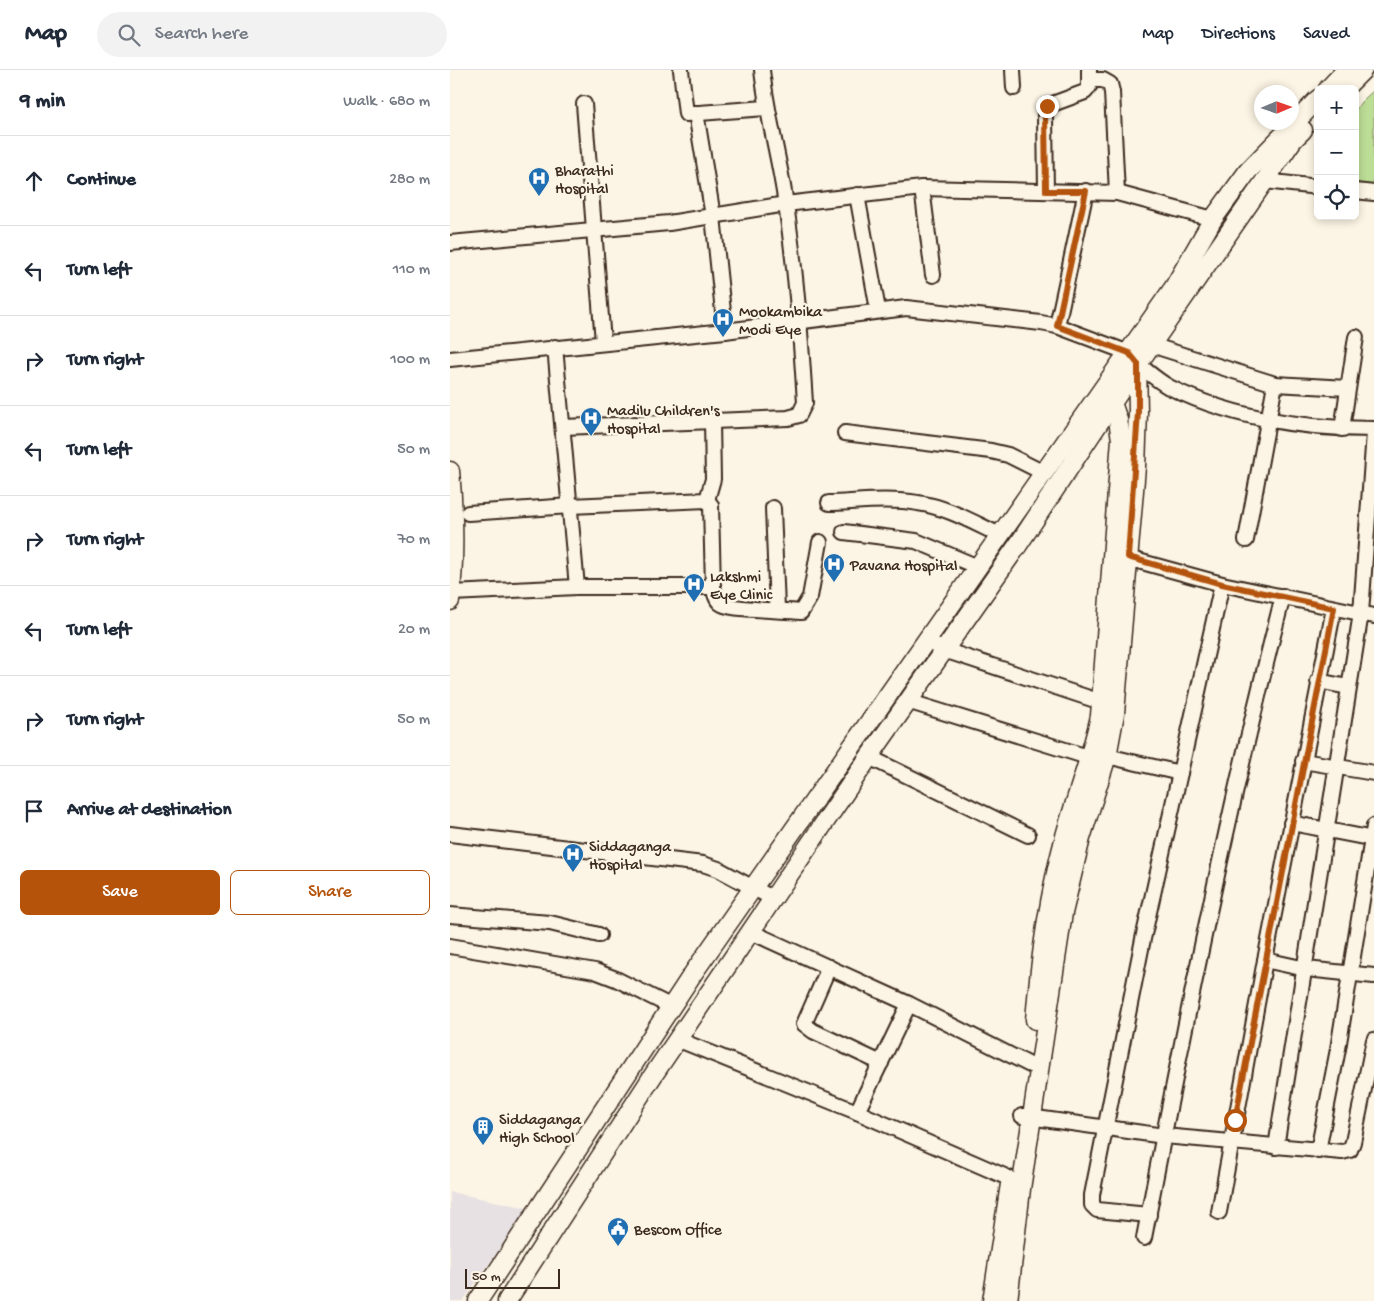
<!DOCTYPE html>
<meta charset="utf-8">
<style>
body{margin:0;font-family:"Gochi Hand",sans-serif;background:#f2f2f3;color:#1f2937}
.controls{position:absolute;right:15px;top:15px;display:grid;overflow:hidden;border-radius:8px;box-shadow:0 2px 8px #0003}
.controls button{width:45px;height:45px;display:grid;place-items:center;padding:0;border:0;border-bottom:1px solid #e0e1e3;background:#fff;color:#1f2937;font:25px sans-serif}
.compass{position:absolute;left:804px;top:15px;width:45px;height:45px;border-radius:50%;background:#fff;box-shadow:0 2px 8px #0003;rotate:88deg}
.scale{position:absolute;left:15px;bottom:12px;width:95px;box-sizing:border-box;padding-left:5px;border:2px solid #3b2a1e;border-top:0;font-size:14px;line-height:18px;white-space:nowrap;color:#3b2a1e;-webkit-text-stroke:4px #fcf5e5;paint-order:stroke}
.stop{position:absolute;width:15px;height:15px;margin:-11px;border:4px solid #b45309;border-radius:50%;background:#fff}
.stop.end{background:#b45309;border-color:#fff;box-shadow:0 1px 5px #0008}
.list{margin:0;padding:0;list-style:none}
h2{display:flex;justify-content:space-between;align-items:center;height:65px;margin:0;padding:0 20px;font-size:21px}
h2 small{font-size:16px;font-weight:400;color:#747a83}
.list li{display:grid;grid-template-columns:32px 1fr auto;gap:15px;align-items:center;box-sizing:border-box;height:90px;padding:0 20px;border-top:1px solid #e0e1e3}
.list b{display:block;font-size:19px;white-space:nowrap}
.list em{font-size:16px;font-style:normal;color:#747a83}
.actions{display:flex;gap:10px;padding:15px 20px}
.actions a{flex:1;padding:11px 0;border:1px solid #b45309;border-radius:8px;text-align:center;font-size:18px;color:#b45309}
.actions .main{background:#b45309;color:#fff}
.icon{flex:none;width:28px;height:28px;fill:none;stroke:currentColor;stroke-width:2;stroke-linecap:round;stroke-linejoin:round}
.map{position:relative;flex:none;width:924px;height:1231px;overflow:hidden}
header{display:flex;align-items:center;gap:30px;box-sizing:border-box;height:70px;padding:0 25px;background:#fff;border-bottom:1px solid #e0e1e3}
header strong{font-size:24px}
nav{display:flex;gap:28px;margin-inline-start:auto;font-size:18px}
.search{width:350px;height:45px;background:#f2f2f3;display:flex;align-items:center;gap:12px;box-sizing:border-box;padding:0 18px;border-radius:28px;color:#747a83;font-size:19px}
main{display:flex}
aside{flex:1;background:#fff}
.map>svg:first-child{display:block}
.built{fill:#e8e1e4}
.green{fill:#bcdd96;stroke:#7c845a}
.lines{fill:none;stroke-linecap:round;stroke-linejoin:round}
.minor-casing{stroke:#3b2a1e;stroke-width:18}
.major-casing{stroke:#3b2a1e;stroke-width:21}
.minor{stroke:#fcf5e5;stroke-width:14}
.major{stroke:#fcf5e5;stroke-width:18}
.route{stroke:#b45309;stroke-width:6}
.labels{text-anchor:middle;stroke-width:5;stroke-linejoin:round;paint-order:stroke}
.poi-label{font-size:16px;fill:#3b2a1e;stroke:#fcf5e5;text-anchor:start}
</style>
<header>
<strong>Map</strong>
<div class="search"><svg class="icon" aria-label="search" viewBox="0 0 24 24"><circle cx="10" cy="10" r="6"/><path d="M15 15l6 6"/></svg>Search here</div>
<nav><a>Map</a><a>Directions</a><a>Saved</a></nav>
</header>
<main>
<aside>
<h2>9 min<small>Walk · 680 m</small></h2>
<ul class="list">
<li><svg class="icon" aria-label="ahead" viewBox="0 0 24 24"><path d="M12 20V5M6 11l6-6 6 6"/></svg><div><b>Continue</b></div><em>280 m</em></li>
<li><svg class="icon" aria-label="left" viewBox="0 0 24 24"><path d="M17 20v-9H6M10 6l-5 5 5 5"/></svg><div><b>Turn left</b></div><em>110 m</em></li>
<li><svg class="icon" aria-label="right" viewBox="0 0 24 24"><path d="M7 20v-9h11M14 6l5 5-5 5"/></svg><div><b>Turn right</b></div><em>100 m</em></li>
<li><svg class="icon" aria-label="left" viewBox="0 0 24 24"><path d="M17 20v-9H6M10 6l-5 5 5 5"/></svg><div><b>Turn left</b></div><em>50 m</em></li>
<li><svg class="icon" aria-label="right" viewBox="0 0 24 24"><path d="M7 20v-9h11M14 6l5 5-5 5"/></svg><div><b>Turn right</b></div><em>70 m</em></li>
<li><svg class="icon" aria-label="left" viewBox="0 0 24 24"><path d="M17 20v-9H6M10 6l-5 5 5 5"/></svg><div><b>Turn left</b></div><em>20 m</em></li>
<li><svg class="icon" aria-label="right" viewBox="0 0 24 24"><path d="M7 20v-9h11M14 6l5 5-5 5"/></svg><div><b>Turn right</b></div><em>50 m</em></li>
<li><svg class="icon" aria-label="arrive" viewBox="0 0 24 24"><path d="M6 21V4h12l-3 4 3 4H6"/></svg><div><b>Arrive at destination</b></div></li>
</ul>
<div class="actions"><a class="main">Save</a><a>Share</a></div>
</aside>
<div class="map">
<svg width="924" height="1231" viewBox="0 0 924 1231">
<rect width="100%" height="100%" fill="#fcf5e5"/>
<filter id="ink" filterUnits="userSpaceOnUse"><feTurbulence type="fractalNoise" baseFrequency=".02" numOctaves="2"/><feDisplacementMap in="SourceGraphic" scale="10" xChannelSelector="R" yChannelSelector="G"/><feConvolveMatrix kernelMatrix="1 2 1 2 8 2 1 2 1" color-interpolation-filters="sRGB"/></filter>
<g filter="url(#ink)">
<path class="built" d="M 0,1122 L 78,1138 L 13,1231 L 0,1231 Z"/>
<path class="green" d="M 924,20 L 924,130 L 905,128 L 905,41 L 911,32 Z"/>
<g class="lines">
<g class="minor-casing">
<g id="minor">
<path d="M 231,0 L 236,44 L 316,38"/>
<path d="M 563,0 L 564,18"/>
<path d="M 640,10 L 653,10 L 660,14 L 662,22 L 667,123"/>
<path d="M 134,34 L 153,272"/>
<path d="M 246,43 L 263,146 L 275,261"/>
<path d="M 815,111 L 868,117"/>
<path d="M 472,118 L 483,205"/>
<path d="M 596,121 L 595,45 L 597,36 L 635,22 L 639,17 L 639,0"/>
<path d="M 905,121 L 924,123"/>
<path d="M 407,125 L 428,240"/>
<path d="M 0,173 L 219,153 L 336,134 L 472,118 L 667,123 L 763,149"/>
<path d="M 607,256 L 636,121"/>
<path d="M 701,275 L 825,314 L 796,470"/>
<path d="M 105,277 L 127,517"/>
<path d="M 0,289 L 275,261 L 456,238 L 591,253 L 607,256 L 679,283"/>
<path d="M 688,294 C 698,302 708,311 719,317 C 782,348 855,359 924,359"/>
<path d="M 825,314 L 898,318"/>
<path d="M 113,357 L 338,348 L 349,345 L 355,333 C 351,267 346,201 336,135 C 330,90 317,46 312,0"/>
<path d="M 892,359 L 906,267"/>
<path d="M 395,363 L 541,381 L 558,385 L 594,403"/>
<path d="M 257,430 L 263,409 L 262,351"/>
<path d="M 379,433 C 408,432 439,428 468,433 C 497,437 524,453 550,465"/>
<path d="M 323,438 L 327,539"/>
<path d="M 18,443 L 120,436 L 257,430 L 261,435 L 263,517 C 265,523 266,531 272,534 C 283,540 334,540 351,542 L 360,527 L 370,472"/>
<path d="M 394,462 L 466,471 L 528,497"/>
<path d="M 670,486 L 772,514 L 924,546"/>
<path d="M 1,523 L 127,517 L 263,517"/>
<path d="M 476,571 L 494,580 L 651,632"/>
<path d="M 868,611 L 898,617"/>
<path d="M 457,631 L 641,688"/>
<path d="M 657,686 L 730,703"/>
<path d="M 419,687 L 578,765"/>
<path d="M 853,691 L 924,703"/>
<path d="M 841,753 L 924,769"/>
<path d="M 0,764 L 253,794 L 268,799 L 324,829"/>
<path d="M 0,845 L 100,853 L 149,865"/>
<path d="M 301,862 L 459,934 L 580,995"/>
<path d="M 0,876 L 145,901 L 166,909 L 222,937"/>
<path d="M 815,890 L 856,899 L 924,906"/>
<path d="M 379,897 L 354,954 L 363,961 L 431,993"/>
<path d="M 229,970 L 407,1042 L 561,1109"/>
<path d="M 407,1042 L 459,934"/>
<path d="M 572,1046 L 714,1066 L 892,1082 L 900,1080 L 903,1072 L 924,970"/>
<path d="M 826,1077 L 911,543 L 924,363"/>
<path d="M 868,1081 L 888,979 L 924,756"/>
<path d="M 769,1142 L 815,890 L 884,538"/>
<path d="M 699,1145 L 647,1140 L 642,1135 L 642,1125 L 693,869 L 772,514"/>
<path d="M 694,1168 C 735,953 778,738 833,526"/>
</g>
</g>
<g class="major-casing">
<g id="major">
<path d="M 878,19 L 896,0"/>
<path d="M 894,19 L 913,0"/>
<path d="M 0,401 C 4,444 5,488 0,531"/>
<path d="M 585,950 C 590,889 598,829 614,770 C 625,728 641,689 650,646 L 671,369 L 668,350 L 660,327"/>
<path d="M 28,1231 L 244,902 L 724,217 L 763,149 L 798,101 L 868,29"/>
<path d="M 57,1231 L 204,1004 L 419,687 L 568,475 L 688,294 L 843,70 L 853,60"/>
<path d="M 542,1231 L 560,1114"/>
<path d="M 558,1231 L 571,1119 L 613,843 L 631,768 L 657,686 L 665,643 L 686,397 L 688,342 L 687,293"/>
</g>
</g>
<use href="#minor" class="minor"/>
<use href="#major" class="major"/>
</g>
</g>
<g class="lines" filter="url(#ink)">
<path class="route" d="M 597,36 L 595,45 L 596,121 L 636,121 L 607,256 L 679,283 L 688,294 L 688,342 L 678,487 L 772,514 L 884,538 L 785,1050"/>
</g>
<defs>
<g id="hospital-pin" transform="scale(1.125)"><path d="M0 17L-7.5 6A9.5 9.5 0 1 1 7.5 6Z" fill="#1f6fb2" stroke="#fcf5e5"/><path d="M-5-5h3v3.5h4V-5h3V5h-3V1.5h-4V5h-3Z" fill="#fff"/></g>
<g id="building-pin" transform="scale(1.125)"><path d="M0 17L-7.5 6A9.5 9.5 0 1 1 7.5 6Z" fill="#1f6fb2" stroke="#fcf5e5"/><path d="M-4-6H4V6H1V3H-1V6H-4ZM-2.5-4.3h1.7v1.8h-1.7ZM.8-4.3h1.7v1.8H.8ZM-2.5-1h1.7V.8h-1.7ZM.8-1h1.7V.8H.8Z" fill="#fff"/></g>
<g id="civic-pin" transform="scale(1.125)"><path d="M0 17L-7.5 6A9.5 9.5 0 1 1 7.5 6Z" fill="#1f6fb2" stroke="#fcf5e5"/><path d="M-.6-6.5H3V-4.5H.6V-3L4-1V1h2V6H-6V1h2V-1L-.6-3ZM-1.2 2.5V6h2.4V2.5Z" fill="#fff"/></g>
</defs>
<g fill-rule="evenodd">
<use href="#hospital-pin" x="89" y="108"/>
<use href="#hospital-pin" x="273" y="249"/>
<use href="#hospital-pin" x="141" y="348"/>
<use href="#hospital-pin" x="384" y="494"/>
<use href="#hospital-pin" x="244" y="514"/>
<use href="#hospital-pin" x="123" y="784"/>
<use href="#building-pin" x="33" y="1057"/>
<use href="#civic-pin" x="168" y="1158"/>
</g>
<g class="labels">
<g class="poi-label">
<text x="105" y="105">Bharathi<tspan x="105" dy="18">Hospital</tspan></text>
<text x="289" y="246">Mookambika<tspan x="289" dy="18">Modi Eye</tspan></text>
<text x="157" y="345">Madilu Children's<tspan x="157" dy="18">Hospital</tspan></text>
<text x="400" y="500">Pavana Hospital</text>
<text x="260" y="511">Lakshmi<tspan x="260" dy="18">Eye Clinic</tspan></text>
<text x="139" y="781">Siddaganga<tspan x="139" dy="18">Hospital</tspan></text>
<text x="49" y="1054">Siddaganga<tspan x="49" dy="18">High School</tspan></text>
<text x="184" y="1164">Bescom Office</text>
</g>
</g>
</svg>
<div class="controls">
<button>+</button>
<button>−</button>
<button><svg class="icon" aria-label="locate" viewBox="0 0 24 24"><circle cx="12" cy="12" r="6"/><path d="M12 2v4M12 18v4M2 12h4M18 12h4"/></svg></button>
</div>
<svg class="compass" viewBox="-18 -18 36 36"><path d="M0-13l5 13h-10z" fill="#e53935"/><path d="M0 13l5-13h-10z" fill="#747a83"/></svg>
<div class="scale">50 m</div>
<div class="stop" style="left:785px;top:1050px"></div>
<div class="stop end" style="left:597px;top:36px"></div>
</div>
</main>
